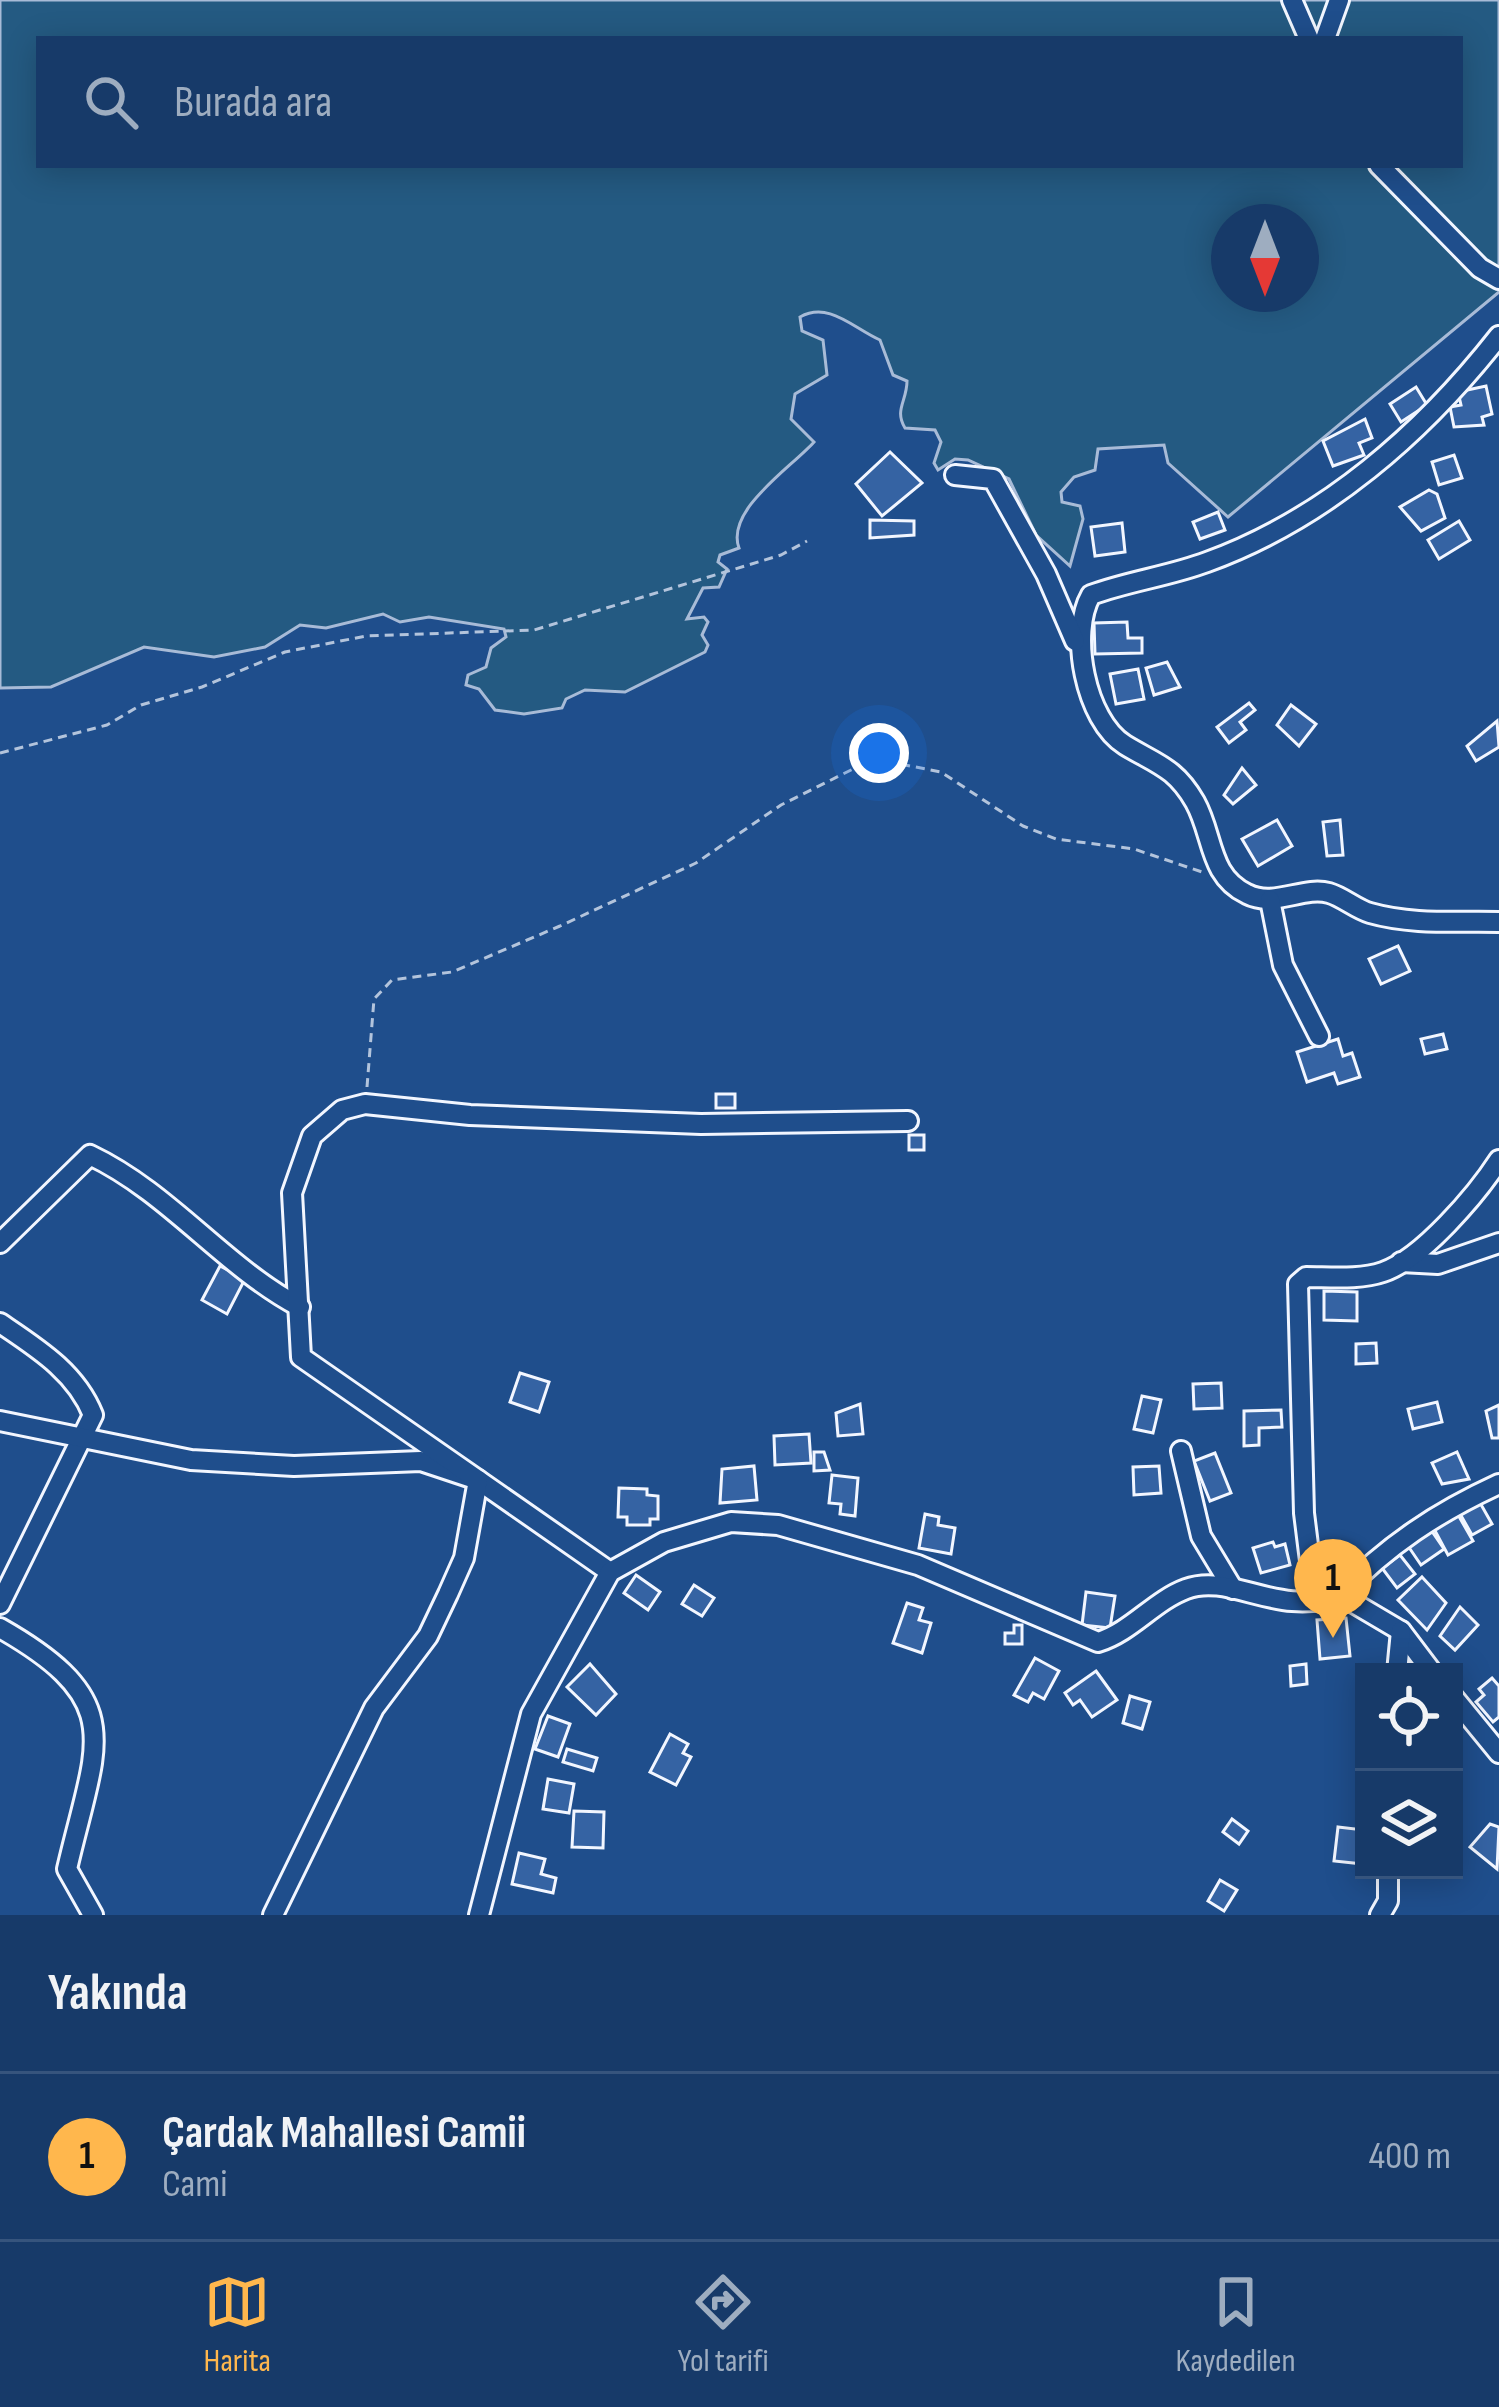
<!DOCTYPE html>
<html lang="tr">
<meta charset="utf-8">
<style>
body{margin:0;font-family:"Sofia Sans Condensed",sans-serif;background:#20416f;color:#f1f3f6}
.controls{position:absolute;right:36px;bottom:36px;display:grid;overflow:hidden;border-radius:0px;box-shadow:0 6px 30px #0003}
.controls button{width:108px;height:108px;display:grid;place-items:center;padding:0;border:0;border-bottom:3px solid #36547d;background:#173a69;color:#f1f3f6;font:60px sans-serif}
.compass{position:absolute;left:1211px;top:204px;width:108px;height:108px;border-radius:50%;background:#173a69;box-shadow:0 6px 30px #0003;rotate:180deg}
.you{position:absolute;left:879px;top:753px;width:42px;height:42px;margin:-30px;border:9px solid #fff;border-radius:50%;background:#1a73e8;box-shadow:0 0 0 18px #1a73e833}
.badge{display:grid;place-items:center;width:78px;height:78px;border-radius:50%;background:#ffb74d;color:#111;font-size:39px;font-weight:700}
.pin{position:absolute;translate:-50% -99px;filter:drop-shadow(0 3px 6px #0008)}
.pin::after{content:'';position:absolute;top:63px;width:42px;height:36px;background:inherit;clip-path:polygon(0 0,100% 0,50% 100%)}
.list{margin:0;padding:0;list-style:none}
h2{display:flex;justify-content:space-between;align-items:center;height:156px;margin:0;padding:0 48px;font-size:51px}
h2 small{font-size:39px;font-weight:400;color:#9eadc0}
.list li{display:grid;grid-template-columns:78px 1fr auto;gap:36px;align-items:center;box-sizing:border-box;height:168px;padding:0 48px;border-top:3px solid #36547d}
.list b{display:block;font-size:45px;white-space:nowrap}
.list p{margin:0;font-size:39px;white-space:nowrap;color:#9eadc0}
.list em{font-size:39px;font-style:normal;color:#9eadc0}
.icon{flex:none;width:66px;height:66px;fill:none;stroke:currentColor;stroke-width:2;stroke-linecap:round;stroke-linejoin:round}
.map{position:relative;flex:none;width:1499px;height:1915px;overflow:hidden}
.search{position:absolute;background:#173a69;box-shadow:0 6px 30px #0003;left:36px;right:36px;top:36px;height:132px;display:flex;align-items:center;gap:30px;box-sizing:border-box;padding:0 42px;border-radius:0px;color:#9eadc0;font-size:45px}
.sheet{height:324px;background:#173a69}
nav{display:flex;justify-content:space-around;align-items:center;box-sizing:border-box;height:168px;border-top:3px solid #36547d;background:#173a69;font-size:33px;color:#9eadc0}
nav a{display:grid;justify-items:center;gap:6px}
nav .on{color:#ffb74d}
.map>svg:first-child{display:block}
.green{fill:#245a82;stroke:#a8bbd7;stroke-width:3;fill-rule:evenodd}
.building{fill:#3563a3;stroke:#f2f6ff;stroke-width:3}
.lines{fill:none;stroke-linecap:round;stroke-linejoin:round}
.minor-casing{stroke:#f2f6ff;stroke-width:24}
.path{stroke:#b3c4dc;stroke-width:3;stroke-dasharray:9 6;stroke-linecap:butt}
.minor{stroke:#1f4e8c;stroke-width:18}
</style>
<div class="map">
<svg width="1499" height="1915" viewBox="0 0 1499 1915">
<rect width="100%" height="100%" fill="#1f4e8c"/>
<path class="green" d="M 0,0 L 1499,0 L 1499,292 L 1228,517 L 1168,463 L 1164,445 L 1098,449 L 1095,470 L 1074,477 L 1061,492 L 1062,502 L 1080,506 L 1083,519 L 1070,566 L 1036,535 L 1009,479 L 968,460 L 955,459 L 938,470 L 934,463 L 941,442 L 935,430 L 905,428 C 894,410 907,401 907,381 L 893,375 L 880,340 C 853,328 829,301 800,317 L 802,331 L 823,340 L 827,375 L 795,394 L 791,419 L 814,442 C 792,467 725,510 739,548 L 720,555 L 718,562 L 727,569 L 719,587 L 703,588 L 687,619 L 704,617 L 708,622 L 702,635 L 708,645 L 705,652 L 625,692 L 585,690 L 566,699 L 562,708 L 524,714 L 495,710 L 479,689 L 466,685 L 468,675 L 486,667 L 491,648 L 506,637 L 504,629 L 429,617 L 400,622 L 383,614 L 326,628 L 300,625 L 265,647 L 214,657 L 144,647 L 51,687 L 0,688 ZM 39,39 L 1460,39 L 1460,165 L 39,165 ZM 1229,222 L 1301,222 L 1301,294 L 1229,294 Z"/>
<g class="building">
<path d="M 1486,386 L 1492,414 L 1482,417 L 1484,425 L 1454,427 L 1450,407 L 1461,405 L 1458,392 Z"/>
<path d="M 1416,387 L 1427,405 L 1401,422 L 1390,404 Z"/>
<path d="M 1365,419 L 1372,438 L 1359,443 L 1364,455 L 1333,466 L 1323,441 Z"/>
<path d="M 890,452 L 922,483 L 882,516 L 856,484 Z"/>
<path d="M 1454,455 L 1462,478 L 1439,485 L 1432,462 Z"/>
<path d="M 1429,490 L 1437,494 L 1445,518 L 1421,531 L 1400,507 Z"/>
<path d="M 1218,512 L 1225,530 L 1200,539 L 1193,522 Z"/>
<path d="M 870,520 L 914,521 L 914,535 L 870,538 Z"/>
<path d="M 1459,521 L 1470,540 L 1439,559 L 1428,540 Z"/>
<path d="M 1122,523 L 1125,552 L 1095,556 L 1091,527 Z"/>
<path d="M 1127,622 L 1128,638 L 1142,638 L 1142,653 L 1095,654 L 1094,623 Z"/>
<path d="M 1167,662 L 1180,687 L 1154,695 L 1146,668 Z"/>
<path d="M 1138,669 L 1144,699 L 1116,704 L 1110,674 Z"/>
<path d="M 1249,703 L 1255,710 L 1240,722 L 1246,730 L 1229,743 L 1217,727 Z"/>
<path d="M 1291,705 L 1316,724 L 1299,746 L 1277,725 Z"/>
<path d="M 1497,721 L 1499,747 L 1476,761 L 1467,746 Z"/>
<path d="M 1242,768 L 1256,785 L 1233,804 L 1224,795 Z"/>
<path d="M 1277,820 L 1292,846 L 1258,866 L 1242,839 Z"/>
<path d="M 1340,820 L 1343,855 L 1327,856 L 1323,822 Z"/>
<path d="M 1398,946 L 1410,971 L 1381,984 L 1369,959 Z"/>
<path d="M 1443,1034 L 1447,1049 L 1425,1054 L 1421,1039 Z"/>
<path d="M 1338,1039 L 1343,1056 L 1352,1053 L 1360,1077 L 1338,1084 L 1334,1073 L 1307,1082 L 1297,1052 Z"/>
<rect x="716" y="1094" width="19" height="14"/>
<rect x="909" y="1135" width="15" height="15"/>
<path d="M 220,1266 L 245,1279 L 227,1314 L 202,1300 Z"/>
<path d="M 1324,1291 L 1357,1292 L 1357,1321 L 1324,1320 Z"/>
<path d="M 1376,1343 L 1377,1363 L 1356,1364 L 1356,1344 Z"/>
<path d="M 520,1373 L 549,1382 L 539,1412 L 510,1402 Z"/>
<path d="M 1221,1383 L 1222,1408 L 1194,1409 L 1193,1384 Z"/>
<path d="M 1142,1396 L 1161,1400 L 1153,1433 L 1134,1429 Z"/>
<path d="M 1437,1402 L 1442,1422 L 1413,1429 L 1408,1409 Z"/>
<path d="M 860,1404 L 863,1434 L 838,1436 L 836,1413 Z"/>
<path d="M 1499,1405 L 1499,1438 L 1492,1438 L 1486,1411 Z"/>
<path d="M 1281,1410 L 1282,1427 L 1259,1428 L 1259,1445 L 1244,1446 L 1244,1411 Z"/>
<path d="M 809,1434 L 811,1463 L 775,1465 L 774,1436 Z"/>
<path d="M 814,1452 L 824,1452 L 830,1470 L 814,1471 Z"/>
<path d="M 1457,1452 L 1469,1479 L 1442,1484 L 1432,1463 Z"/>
<path d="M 1215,1453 L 1231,1493 L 1210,1501 L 1194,1461 Z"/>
<path d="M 754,1466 L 757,1500 L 720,1503 L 722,1469 Z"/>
<path d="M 1159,1466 L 1161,1493 L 1134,1495 L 1133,1467 Z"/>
<path d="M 832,1475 L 858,1478 L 855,1516 L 840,1514 L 841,1504 L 829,1503 Z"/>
<path d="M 619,1488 L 647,1489 L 647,1495 L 658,1496 L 658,1519 L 650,1519 L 650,1525 L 627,1525 L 627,1517 L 618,1517 Z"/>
<path d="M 1479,1501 L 1492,1524 L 1472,1535 L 1459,1512 Z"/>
<path d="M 1457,1513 L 1473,1541 L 1448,1555 L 1433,1527 Z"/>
<path d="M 925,1514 L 939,1517 L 938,1525 L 955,1528 L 951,1554 L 919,1548 Z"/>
<path d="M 1431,1530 L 1444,1549 L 1421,1565 L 1408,1546 Z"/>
<path d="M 1273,1542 L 1275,1547 L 1285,1544 L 1290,1565 L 1261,1573 L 1253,1548 Z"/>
<path d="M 1400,1555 L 1415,1574 L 1397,1588 L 1382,1568 Z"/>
<path d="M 636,1575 L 660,1592 L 648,1610 L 624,1593 Z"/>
<path d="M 1422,1577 L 1446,1603 L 1427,1630 L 1398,1600 Z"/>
<path d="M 694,1585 L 714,1598 L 702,1616 L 682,1604 Z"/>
<path d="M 1086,1592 L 1115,1596 L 1110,1628 L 1082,1625 Z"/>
<path d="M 907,1603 L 923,1608 L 919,1620 L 931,1623 L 922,1653 L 893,1643 Z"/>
<path d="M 1460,1607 L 1478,1625 L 1455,1650 L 1440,1636 Z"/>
<path d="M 1346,1618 L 1350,1656 L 1320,1659 L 1317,1620 Z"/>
<path d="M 1014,1625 L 1022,1625 L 1022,1644 L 1005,1644 L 1005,1633 L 1014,1633 Z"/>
<path d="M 1035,1658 L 1059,1671 L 1044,1699 L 1033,1693 L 1028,1702 L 1014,1695 Z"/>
<path d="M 590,1664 L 616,1694 L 596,1715 L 567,1687 Z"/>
<path d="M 1306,1664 L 1307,1684 L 1291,1686 L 1290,1666 Z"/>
<path d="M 1096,1671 L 1117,1700 L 1092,1717 L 1080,1700 L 1073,1705 L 1065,1693 Z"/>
<path d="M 1492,1678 L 1499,1686 L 1499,1717 L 1493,1722 L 1476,1702 L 1484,1695 L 1479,1689 Z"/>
<path d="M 1130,1696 L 1150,1702 L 1142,1729 L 1123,1723 Z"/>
<path d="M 548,1716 L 570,1724 L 558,1757 L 535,1749 Z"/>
<path d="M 670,1734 L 688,1744 L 683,1753 L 691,1757 L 676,1785 L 650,1772 Z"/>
<path d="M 567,1749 L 597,1758 L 593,1771 L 563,1762 Z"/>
<path d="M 548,1779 L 574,1784 L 569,1813 L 543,1809 Z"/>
<path d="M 574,1811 L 604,1812 L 603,1848 L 572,1847 Z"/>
<path d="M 1232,1819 L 1248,1831 L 1239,1844 L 1223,1832 Z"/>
<path d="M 1490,1824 L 1499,1827 L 1497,1869 L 1470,1847 Z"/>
<path d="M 1338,1827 L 1364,1830 L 1363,1864 L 1334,1861 Z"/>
<path d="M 519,1853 L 545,1859 L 541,1874 L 556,1878 L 553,1893 L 512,1884 Z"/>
<path d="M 1220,1880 L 1237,1890 L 1224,1911 L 1208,1901 Z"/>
</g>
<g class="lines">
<g class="minor-casing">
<g id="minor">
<path d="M 1292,0 L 1309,39"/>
<path d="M 1325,39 L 1339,0"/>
<path d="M 1379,165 L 1480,268 L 1499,279"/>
<path d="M 1499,336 C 1423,433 1325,519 1207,562 C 1170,576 1129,581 1091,595 C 1069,633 1085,720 1125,745 C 1156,764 1175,767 1195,802 C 1214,836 1208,875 1247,894 C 1274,908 1303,886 1329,893 C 1343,897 1356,909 1370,913 C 1412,925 1456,921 1499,922"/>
<path d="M 955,475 L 993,479 L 1046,574 L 1075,641"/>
<path d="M 1270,900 L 1283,965 L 1319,1036"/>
<path d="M 0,1243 L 90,1155 C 170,1193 224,1267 300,1307"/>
<path d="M 1401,1262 L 1438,1264 L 1499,1243"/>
<path d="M 0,1323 C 37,1348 76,1372 93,1415 L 0,1604"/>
<path d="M 0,1421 L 191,1460 L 294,1466 L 421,1461 L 478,1480 L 610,1572"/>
<path d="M 1181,1451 L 1201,1536 L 1233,1589"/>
<path d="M 1340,1595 L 1401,1631 L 1432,1672"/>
<path d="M 1315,1601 L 1304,1513 L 1298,1284 L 1306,1277 C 1330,1277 1360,1280 1383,1272 C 1422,1259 1477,1194 1499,1160"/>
<path d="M 0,1628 C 130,1702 96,1743 67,1869 L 93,1915"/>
<path d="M 1397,1672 L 1401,1631"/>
<path d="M 1454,1698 L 1499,1753"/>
<path d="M 273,1915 L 374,1708 L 428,1636 L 448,1594 L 464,1558 L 478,1480 L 301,1357 L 292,1193 L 312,1136 L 342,1110 L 365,1104 L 470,1115 L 701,1124 L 908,1121"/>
<path d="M 479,1915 L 531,1714 L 610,1572 L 664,1542 L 731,1522 L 778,1525 L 918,1565 L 1098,1642 C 1131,1632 1154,1601 1186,1589 C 1231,1572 1277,1618 1340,1595 C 1386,1546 1438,1512 1499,1484"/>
<path d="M 1380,1915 L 1388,1901 L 1388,1870"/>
</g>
</g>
<g class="path">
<path d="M 0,753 L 107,725 L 141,705 L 202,687 L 285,652 L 366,636 L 534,630 L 781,555 L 807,541"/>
<path d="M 367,1087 L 374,999 L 392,980 L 452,972 L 560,926 L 696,863 L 781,805 L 863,764 L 900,764 L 941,772 L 1023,826 L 1056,839 L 1134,849 L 1205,873"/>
</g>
<use href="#minor" class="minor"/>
</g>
</svg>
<div class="controls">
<button><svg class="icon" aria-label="locate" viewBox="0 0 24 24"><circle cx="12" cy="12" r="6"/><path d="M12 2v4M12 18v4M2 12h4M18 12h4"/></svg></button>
<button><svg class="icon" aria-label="layers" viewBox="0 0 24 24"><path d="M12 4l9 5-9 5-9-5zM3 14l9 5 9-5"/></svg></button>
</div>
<svg class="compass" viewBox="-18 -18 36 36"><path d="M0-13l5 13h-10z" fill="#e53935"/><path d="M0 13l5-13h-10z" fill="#9eadc0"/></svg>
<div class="you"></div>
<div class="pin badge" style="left:1333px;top:1638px">1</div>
<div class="search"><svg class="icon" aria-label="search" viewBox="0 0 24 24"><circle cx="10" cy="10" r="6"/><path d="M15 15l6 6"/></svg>Burada ara</div>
</div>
<section class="sheet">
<h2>Yakında<small></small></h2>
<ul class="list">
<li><span class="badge">1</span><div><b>Çardak Mahallesi Camii</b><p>Cami</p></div><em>400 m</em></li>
</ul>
</section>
<nav>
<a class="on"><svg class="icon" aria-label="map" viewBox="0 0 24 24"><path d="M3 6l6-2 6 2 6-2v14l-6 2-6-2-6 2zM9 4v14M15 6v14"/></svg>Harita</a>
<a><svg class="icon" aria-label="directions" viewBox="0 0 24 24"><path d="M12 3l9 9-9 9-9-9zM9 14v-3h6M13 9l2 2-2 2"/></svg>Yol tarifi</a>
<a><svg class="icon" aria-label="saved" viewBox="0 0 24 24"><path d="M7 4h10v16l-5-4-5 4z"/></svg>Kaydedilen</a>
</nav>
